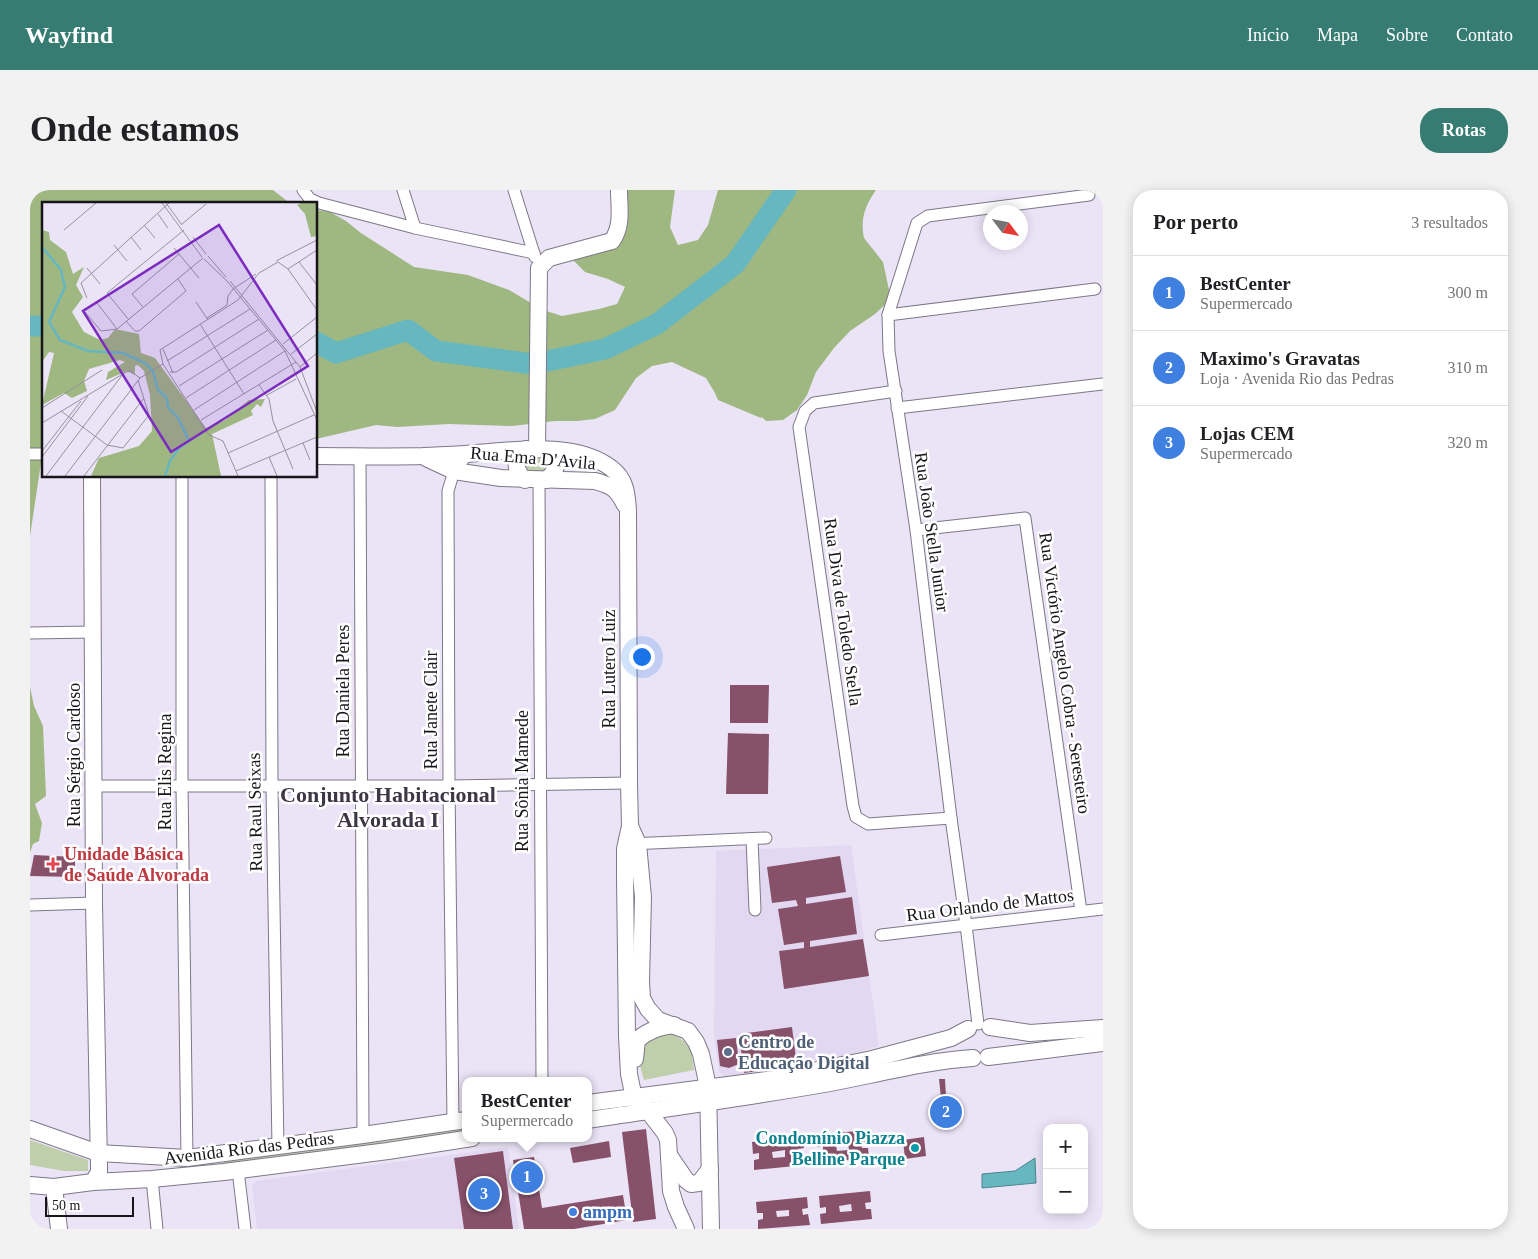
<!DOCTYPE html>
<html lang="pt">
<meta charset="utf-8">
<style>
body{margin:0;font-family:"Times New Roman",serif;background:#f2f2f2;color:#202124}
.controls{position:absolute;right:15px;bottom:15px;display:grid;overflow:hidden;border-radius:10px;box-shadow:0 2px 12px #0003}
.controls button{width:45px;height:45px;display:grid;place-items:center;padding:0;border:0;border-bottom:1px solid #e0e0e0;background:#fff;color:#202124;font:25px sans-serif}
.compass{position:absolute;left:953px;top:15px;width:45px;height:45px;border-radius:50%;background:#fff;box-shadow:0 2px 12px #0003;rotate:122deg}
.scale{position:absolute;left:15px;bottom:12px;width:89px;box-sizing:border-box;padding-left:5px;border:2px solid #17141a;border-top:0;font-size:14px;line-height:18px;white-space:nowrap;color:#17141a;-webkit-text-stroke:4px #fff;paint-order:stroke}
.you{position:absolute;left:611px;top:466px;width:18px;height:18px;margin:-12px;border:4px solid #fff;border-radius:50%;background:#1a73e8;box-shadow:0 0 0 8px #1a73e833}
.badge{display:grid;place-items:center;width:32px;height:32px;border-radius:50%;background:#367c72;color:#fff;font-size:16px;font-weight:700}
.pin{position:absolute;translate:-50% -50%;border:2px solid #fff;box-shadow:0 1px 5px #0006}
.popup{position:absolute;left:432px;top:887px;width:130px;height:65px;box-sizing:border-box;display:grid;place-content:center;border-radius:10px;background:#fff;filter:drop-shadow(0 1px 4px #0005);font-size:16px;white-space:nowrap;color:#757577}
.popup b{font-size:19px;color:#202124}
.popup::after{content:'';position:absolute;left:50%;top:100%;margin-left:-10px;border:10px solid transparent;border-top-color:#fff}
.list{margin:0;padding:0;list-style:none}
h2{display:flex;justify-content:space-between;align-items:center;height:65px;margin:0;padding:0 20px;font-size:21px}
h2 small{font-size:16px;font-weight:400;color:#757577}
.list li{display:grid;grid-template-columns:32px 1fr auto;gap:15px;align-items:center;box-sizing:border-box;height:75px;padding:0 20px;border-top:1px solid #e0e0e0}
.list b{display:block;font-size:19px;white-space:nowrap}
.list p{margin:0;font-size:16px;white-space:nowrap;color:#757577}
.list em{font-size:16px;font-style:normal;color:#757577}
.map{position:relative;flex:none;width:1073px;height:1039px;overflow:hidden;border-radius:20px}
header{display:flex;align-items:center;gap:30px;box-sizing:border-box;height:70px;padding:0 25px;background:#367c72;color:#fff}
header strong{font-size:24px}
nav{display:flex;gap:28px;margin-inline-start:auto;font-size:18px}
.intro{display:flex;align-items:center;justify-content:space-between;box-sizing:border-box;height:120px;padding:0 30px}
h1{margin:0;font-size:35px}
.button{padding:12px 22px;border-radius:20px;background:#367c72;color:#fff;font-size:18px;font-weight:700}
main{display:flex;gap:30px;padding:0 30px}
aside{flex:1;background:#fff;border-radius:20px;box-shadow:0 2px 12px #0003}
.map>svg:first-child{display:block}
.built{fill:#e2d8f2}
.green{fill:#bfcfac}
.forest{fill:#9fb780}
.water{fill:#66b7c0;stroke:#4e868e}
.lines{fill:none;stroke-linecap:round;stroke-linejoin:round}
.river{stroke:#66b7c0;stroke-width:21}
.building{fill:#875169;fill-rule:evenodd}
.street-casing{stroke:#7d7787;stroke-width:13}
.secondary-casing{stroke:#7d7787;stroke-width:18}
.street{stroke:#fff;stroke-width:11}
.secondary{stroke:#fff;stroke-width:16}
.health-dot{fill:#e0444e;stroke:#fff;stroke-width:2}
.service-dot{fill:#5c6f8a;stroke:#fff;stroke-width:2}
.culture-dot{fill:#0f9aa8;stroke:#fff;stroke-width:2}
.shop-dot{fill:#3f7fe0;stroke:#fff;stroke-width:2}
.labels{text-anchor:middle;stroke-width:5;stroke-linejoin:round;paint-order:stroke}
.street-label{font-size:18px;fill:#17141a;stroke:#fff}
.health-label{font-size:18px;font-weight:bold;fill:#be3a42;stroke:#fff;text-anchor:start}
.service-label{font-size:18px;font-weight:bold;fill:#4e5e75;stroke:#fff;text-anchor:start}
.culture-label{font-size:18px;font-weight:bold;fill:#0d838f;stroke:#fff;text-anchor:end}
.shop-label{font-size:18px;font-weight:bold;fill:#366cbe;stroke:#fff;text-anchor:start}
.district-label{font-size:22px;font-weight:bold;fill:#3c3645;stroke:#fff}
.inset-river{fill:none;stroke:#66b7c0;stroke-width:2.5}
.inset-road{fill:none;stroke:#96919f;stroke-width:1}
.view{fill:#7b2cbf;fill-opacity:0.15;stroke:#7b2cbf;stroke-width:2.5}
.inset-edge{fill:none;stroke:#17141a;stroke-width:2.5}
</style>
<header>
<strong>Wayfind</strong>
<nav><a>Início</a><a>Mapa</a><a>Sobre</a><a>Contato</a></nav>
</header>
<div class="intro"><h1>Onde estamos</h1><a class="button">Rotas</a></div>
<main>
<div class="map">
<svg width="1073" height="1039" viewBox="0 0 1073 1039">
<rect width="100%" height="100%" fill="#ebe4f7"/>
<g class="built">
<path d="M 821,655 L 849,856 L 772,878 L 697,888 L 689,882 L 684,846 L 686,661 Z"/>
<path d="M 478,957 L 489,1039 L 227,1039 L 222,997 L 226,991 Z"/>
</g>
<g class="green">
<path d="M 497,266 L 516,267 L 520,271 L 515,283 L 496,283 L 493,269 Z"/>
<path d="M 640,843 C 660,852 662,860 664,880 L 614,890 C 604,856 605,852 640,843 Z"/>
<path d="M 436,937 L 436,941 L 253,967 L 194,974 L 194,970 Z"/>
<path d="M 0,950 L 58,970 L 58,981 L 34,981 L 0,975 Z"/>
</g>
<g class="forest">
<path d="M 0,0 L 243,0 L 261,14 L 14,14 L 14,273 L 11,273 L 0,346 Z"/>
<path d="M 590,0 L 645,0 L 640,37 L 648,55 L 668,50 L 678,35 L 688,0 L 846,0 C 835,16 830,29 834,48 L 853,72 L 861,109 L 845,124 L 820,141 L 804,158 L 786,182 L 777,205 L 767,220 L 753,230 L 736,231 L 732,227 L 731,228 L 688,210 L 685,203 L 676,188 L 642,172 L 622,176 L 606,188 L 585,220 L 565,229 L 547,231 L 525,231 L 482,236 L 419,234 L 367,237 L 346,235 L 286,249 L 286,20 L 300,22 L 316,31 L 331,43 L 384,77 L 438,85 L 479,100 L 513,120 L 532,126 L 569,119 L 587,114 L 595,97 L 578,89 L 555,82 L 541,68 L 573,49 L 587,36 Z"/>
<path d="M 0,497 L 4,516 L 13,536 L 16,606 L 5,614 L 12,633 L 9,651 L 3,654 L 0,662 Z"/>
</g>
<path class="water" d="M 1005,968 L 1006,993 L 952,998 L 952,984 L 985,981 Z"/>
<g class="lines">
<g class="river">
<path d="M 0,136 L 14,136"/>
<path d="M 286,152 L 306,163 L 378,140 L 406,161 L 503,174 L 575,159 L 627,134 L 705,74 L 756,0"/>
</g>
</g>
<g class="building">
<path d="M 700,495 L 739,495 L 738,533 L 700,533 Z"/>
<path d="M 698,543 L 739,544 L 738,604 L 696,604 Z"/>
<path d="M 4,665 L 45,667 L 45,687 L 0,686 Z"/>
<path d="M 810,666 L 816,702 L 776,708 L 776,714 L 822,707 L 827,744 L 780,751 L 780,757 L 833,749 L 839,786 L 754,799 L 749,761 L 774,758 L 774,752 L 754,755 L 748,719 L 768,716 L 766,710 L 742,713 L 737,677 Z"/>
<path d="M 762,837 L 767,876 L 714,883 L 709,844 Z"/>
<path d="M 706,848 L 709,874 L 699,878 L 690,876 L 687,850 Z"/>
<path d="M 909,889 L 915,889 L 916,907 L 911,908 Z"/>
<path d="M 912,912 L 918,912 L 920,932 L 914,933 Z"/>
<path d="M 616,939 L 626,1029 L 603,1032 L 592,942 Z"/>
<path d="M 837,940 L 838,952 L 832,952 L 832,958 L 838,958 L 839,968 L 788,973 L 787,963 L 793,962 L 793,956 L 787,957 L 786,945 ZM 818,953 L 819,960 L 807,961 L 806,955 Z"/>
<path d="M 773,947 L 774,958 L 768,959 L 769,965 L 775,965 L 776,975 L 724,980 L 724,970 L 729,969 L 729,963 L 723,964 L 722,952 ZM 755,960 L 755,967 L 743,968 L 742,962 Z"/>
<path d="M 894,947 L 896,966 L 875,969 L 873,950 Z"/>
<path d="M 579,951 L 581,967 L 543,973 L 540,958 Z"/>
<path d="M 473,961 L 483,1039 L 434,1039 L 424,968 Z"/>
<path d="M 504,967 L 512,1018 L 593,1005 L 597,1030 L 544,1039 L 494,1039 L 483,970 Z"/>
<path d="M 840,1001 L 841,1012 L 835,1013 L 836,1019 L 841,1019 L 842,1029 L 791,1034 L 790,1024 L 796,1023 L 796,1017 L 790,1018 L 789,1006 ZM 821,1014 L 822,1021 L 810,1022 L 809,1016 Z"/>
<path d="M 777,1007 L 778,1018 L 772,1019 L 773,1025 L 778,1024 L 780,1035 L 728,1039 L 728,1030 L 733,1029 L 733,1023 L 727,1023 L 726,1012 ZM 759,1020 L 759,1026 L 747,1027 L 746,1021 Z"/>
</g>
<g class="lines">
<g class="street-casing">
<g id="street">
<path d="M 273,0 L 280,9 L 289,13 L 385,38 L 504,63"/>
<path d="M 373,0 L 385,38"/>
<path d="M 484,0 L 505,67"/>
<path d="M 858,125 L 1065,99"/>
<path d="M 866,201 L 784,213 L 775,221 L 769,237 L 823,616 L 826,627 L 838,634 L 921,628"/>
<path d="M 867,218 L 1073,194"/>
<path d="M 0,264 L 14,264"/>
<path d="M 330,266 L 333,945"/>
<path d="M 152,286 L 152,596 L 157,968"/>
<path d="M 241,286 L 242,596 L 248,957"/>
<path d="M 509,290 L 512,891"/>
<path d="M 886,340 L 995,328 L 1051,721"/>
<path d="M 0,443 L 63,442"/>
<path d="M 64,596 L 419,596 L 599,593"/>
<path d="M 722,649 L 725,720"/>
<path d="M 600,654 L 736,648"/>
<path d="M 0,715 L 64,713"/>
<path d="M 851,745 L 1073,719"/>
<path d="M 948,834 L 936,735 L 921,628 L 886,340 L 859,161 L 858,125 L 887,33 L 898,26 L 1059,5"/>
<path d="M 423,932 L 419,596 L 418,301 L 424,281 L 438,264"/>
<path d="M 208,980 L 215,1039"/>
<path d="M 122,989 L 127,1039"/>
</g>
</g>
<g class="secondary-casing">
<g id="secondary">
<path d="M 507,259 L 509,78 L 519,68 L 582,51 C 593,35 589,18 589,0"/>
<path d="M 286,266 C 322,266 358,267 393,266 C 411,265 429,265 447,263 C 487,260 546,251 581,278 C 596,289 597,304 598,321 L 599,593 L 600,636 L 595,659 L 595,686 L 597,846 L 599,884 L 604,908 L 618,921 L 635,943 L 638,950 L 641,1001 L 646,1017 L 656,1039"/>
<path d="M 396,268 L 424,281 L 471,288 L 565,291 C 583,296 587,299 595,315"/>
<path d="M 62,286 L 64,713 L 69,976 L 69,982 L 63,992"/>
<path d="M 495,290 C 484,279 483,269 496,259"/>
<path d="M 516,290 C 528,280 529,274 520,261"/>
<path d="M 600,636 L 608,654 L 613,707 L 611,792 L 612,808 L 618,819 L 628,830 L 658,841 L 666,852 L 671,864 L 678,897 L 681,1039"/>
<path d="M 960,837 L 1000,843 L 1073,838"/>
<path d="M 958,867 L 1073,853"/>
<path d="M 605,869 L 607,850 C 619,840 629,837 644,835"/>
<path d="M 558,913 L 744,889 L 842,869 L 921,848 L 938,839"/>
<path d="M 558,930 C 639,918 720,907 800,893 C 847,884 896,871 943,868"/>
<path d="M 0,939 L 68,963 L 157,968 L 333,945 L 436,930"/>
<path d="M 639,965 L 656,990 L 661,994 L 669,993 L 680,979"/>
<path d="M 0,995 L 24,997 L 63,992 L 122,989 L 194,982 L 358,961 L 442,948"/>
<path d="M 24,997 L 29,1039"/>
</g>
</g>
<use href="#street" class="street"/>
<use href="#secondary" class="secondary"/>
</g>
<path class="health-dot" d="M20.5 666.5h5v5h5v5h-5v5h-5v-5h-5v-5h5z"/>
<circle class="service-dot" cx="698" cy="862" r="5"/>
<circle class="culture-dot" cx="885" cy="958" r="5"/>
<circle class="shop-dot" cx="543" cy="1022" r="5"/>
<g class="labels">
<g class="street-label">
<text transform="translate(503 268) rotate(5)" y="6">Rua Ema D'Avila</text>
<text transform="translate(902 342) rotate(82)" y="6">Rua João Stella Junior</text>
<text transform="translate(813 422) rotate(82)" y="6">Rua Diva de Toledo Stella</text>
<text transform="translate(579 479) rotate(-90)" y="6">Rua Lutero Luiz</text>
<text transform="translate(1035 483) rotate(82)" y="6">Rua Victório Angelo Cobra - Seresteiro</text>
<text transform="translate(313 501) rotate(-90)" y="6">Rua Daniela Peres</text>
<text transform="translate(401 520) rotate(-90)" y="6">Rua Janete Clair</text>
<text transform="translate(44 565) rotate(-90)" y="6">Rua Sérgio Cardoso</text>
<text transform="translate(135 582) rotate(-90)" y="6">Rua Elis Regina</text>
<text transform="translate(492 591) rotate(-90)" y="6">Rua Sônia Mamede</text>
<text transform="translate(225 622) rotate(-91)" y="6">Rua Raul Seixas</text>
<text transform="translate(960 715) rotate(-7)" y="6">Rua Orlando de Mattos</text>
<text transform="translate(219 958) rotate(-7)" y="6">Avenida Rio das Pedras</text>
</g>
<g class="health-label">
<text x="34" y="670">Unidade Básica<tspan x="34" dy="21">de Saúde Alvorada</tspan></text>
</g>
<g class="service-label">
<text x="708" y="858">Centro de<tspan x="708" dy="21">Educação Digital</tspan></text>
</g>
<g class="culture-label">
<text x="875" y="954">Condomínio Piazza<tspan x="875" dy="21">Belline Parque</tspan></text>
</g>
<g class="shop-label">
<text x="553" y="1028">ampm</text>
</g>
<g class="district-label">
<text x="358" y="612">Conjunto Habitacional<tspan x="358" dy="25">Alvorada I</tspan></text>
</g>
</g>
<g transform="translate(12 12)">
<rect width="275" height="275" fill="#ebe4f7"/>
<path d="M 259,1 L 275,1 L 275,34 L 269,35 L 263,12 L 255,3 ZM 0,28 L 7,30 L 8,38 L 24,50 L 31,72 L 42,65 L 34,83 L 41,95 L 30,110 L 42,130 L 58,138 L 66,136 L 73,127 L 97,132 L 99,151 L 113,156 L 164,226 L 183,218 L 207,198 L 223,197 L 219,205 L 215,202 L 209,209 L 211,213 L 170,232 L 179,274 L 49,274 L 57,256 L 97,244 L 110,229 L 108,193 L 102,169 L 96,163 L 93,164 L 93,173 L 85,169 L 64,178 L 66,170 L 83,160 L 78,158 L 47,167 L 42,179 L 45,189 L 30,196 L 22,191 L 0,203 L 12,151 L 7,150 L 0,160 Z" fill="#9fb780"/>
<path class="inset-river" d="M 0,45 L 19,68 L 23,85 L 7,120 L 18,138 L 46,149 L 81,151 L 103,161 L 111,169 L 116,188 L 125,196 L 126,205 L 136,216 L 147,239 L 137,246 L 128,259 L 123,274"/>
<path class="inset-road" d="M 120,1 L 160,55M 124,1 L 140,23M 116,12 L 126,26M 140,22 L 164,2M 102,23 L 113,36M 22,28 L 54,1M 89,35 L 99,48M 151,35 L 164,52M 72,43 L 85,59M 132,46 L 157,76M 166,54 L 184,75M 162,57 L 185,79 L 243,149 L 275,218M 234,59 L 275,38M 236,60 L 246,67 L 275,108M 257,60 L 275,83M 45,66 L 58,82M 246,67 L 275,48M 188,79 L 258,165 L 275,210M 45,96 L 39,81 L 127,1M 154,100 L 166,118M 55,101 L 75,127M 101,105 L 90,92 L 137,52M 43,110 L 59,129 L 75,127 L 161,56M 165,116 L 185,103 L 186,94 L 191,87 L 214,72M 87,118 L 65,91 L 142,28M 84,119 L 93,129 L 97,129 L 144,89 L 136,77M 158,122 L 202,192M 241,142 L 275,115M 121,147 L 131,171M 249,152 L 275,132M 125,159 L 208,107M 258,165 L 275,151M 128,170 L 134,170 L 217,117M 217,183 L 227,197 L 231,219 L 251,267M 137,184 L 226,128M 225,193 L 254,177M 144,196 L 234,138M 0,206 L 60,168M 152,208 L 243,149M 19,209 L 65,243 L 81,246 L 107,213 L 96,178M 159,218 L 254,160M 0,221 L 84,170 L 88,169 L 98,176M 261,241 L 268,258M 0,249 L 39,199M 186,251 L 272,213M 0,255 L 46,194M 227,255 L 235,274M 194,269 L 275,235M 4,274 L 81,172M 23,274 L 98,176 L 121,162M 42,274 L 102,196M 196,274 L 181,239 L 167,233 L 121,162 L 118,148 L 196,98 L 217,71 L 236,60"/>
<path class="view" d="M 177,23 L 266,164 L 129,250 L 41,109 Z"/>
<rect width="275" height="275" class="inset-edge"/>
</g>
</svg>
<div class="controls">
<button>+</button>
<button>−</button>
</div>
<svg class="compass" viewBox="-18 -18 36 36"><path d="M0-13l5 13h-10z" fill="#e53935"/><path d="M0 13l5-13h-10z" fill="#757577"/></svg>
<div class="scale">50 m</div>
<div class="you"></div>
<div class="pin badge" style="left:497px;top:987px;background:#3f7fe0">1</div>
<div class="popup"><b>BestCenter</b>Supermercado</div>
<div class="pin badge" style="left:916px;top:922px;background:#3f7fe0">2</div>
<div class="pin badge" style="left:454px;top:1004px;background:#3f7fe0">3</div>
</div>
<aside>
<h2>Por perto<small>3 resultados</small></h2>
<ul class="list">
<li><span class="badge" style="background:#3f7fe0">1</span><div><b>BestCenter</b><p>Supermercado</p></div><em>300 m</em></li>
<li><span class="badge" style="background:#3f7fe0">2</span><div><b>Maximo's Gravatas</b><p>Loja · Avenida Rio das Pedras</p></div><em>310 m</em></li>
<li><span class="badge" style="background:#3f7fe0">3</span><div><b>Lojas CEM</b><p>Supermercado</p></div><em>320 m</em></li>
</ul>
</aside>
</main>
